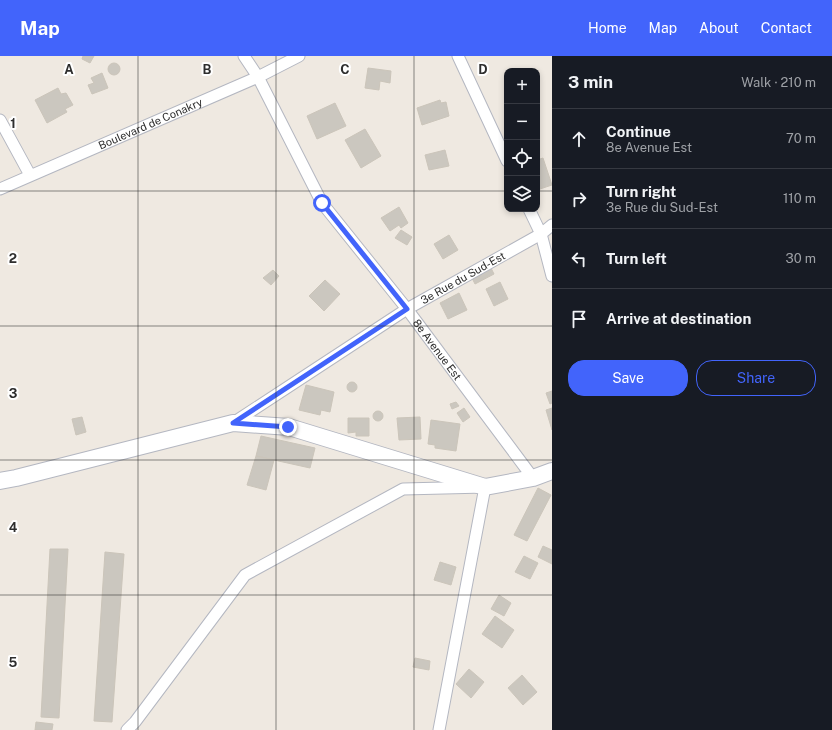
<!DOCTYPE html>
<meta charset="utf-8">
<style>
body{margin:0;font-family:"Public Sans",sans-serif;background:#20242c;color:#f1f3f6}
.controls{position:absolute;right:12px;top:12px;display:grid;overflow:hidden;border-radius:8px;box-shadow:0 2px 6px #0003}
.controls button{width:36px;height:36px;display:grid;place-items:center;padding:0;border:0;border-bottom:1px solid #363941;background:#171b24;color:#f1f3f6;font:20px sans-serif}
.stop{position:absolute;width:12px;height:12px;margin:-9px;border:3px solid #4264fb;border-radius:50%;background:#fff}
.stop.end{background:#4264fb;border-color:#fff;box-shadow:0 1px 4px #0008}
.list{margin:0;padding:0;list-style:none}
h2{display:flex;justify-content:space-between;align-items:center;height:52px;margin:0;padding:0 16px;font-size:17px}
h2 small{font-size:13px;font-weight:400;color:#9ea1a6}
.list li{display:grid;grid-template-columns:26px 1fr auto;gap:12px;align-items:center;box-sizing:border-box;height:60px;padding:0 16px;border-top:1px solid #363941}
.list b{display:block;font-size:15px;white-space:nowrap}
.list p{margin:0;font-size:13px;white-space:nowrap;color:#9ea1a6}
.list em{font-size:13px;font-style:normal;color:#9ea1a6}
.actions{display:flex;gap:8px;padding:12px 16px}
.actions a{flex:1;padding:9px 0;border:1px solid #4264fb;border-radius:16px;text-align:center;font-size:14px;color:#4264fb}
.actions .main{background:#4264fb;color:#fff}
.icon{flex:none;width:22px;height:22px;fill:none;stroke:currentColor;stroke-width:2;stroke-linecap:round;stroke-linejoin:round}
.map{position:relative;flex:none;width:552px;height:674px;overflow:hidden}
header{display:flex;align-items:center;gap:24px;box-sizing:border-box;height:56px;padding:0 20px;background:#4264fb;color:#fff}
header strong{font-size:19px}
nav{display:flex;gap:22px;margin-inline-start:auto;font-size:14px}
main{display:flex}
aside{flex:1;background:#171b24}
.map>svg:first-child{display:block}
.building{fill:#cbc7bf;stroke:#cbc5ba}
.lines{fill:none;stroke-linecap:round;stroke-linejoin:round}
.street-casing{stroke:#b4b7c1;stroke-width:13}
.secondary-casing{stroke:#b4b7c1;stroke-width:18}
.street{stroke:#fff;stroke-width:11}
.secondary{stroke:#fff;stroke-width:16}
.route{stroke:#4264fb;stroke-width:5}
.grid{fill:none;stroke:#2e2e2e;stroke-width:1;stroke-opacity:0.55}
.labels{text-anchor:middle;stroke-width:4;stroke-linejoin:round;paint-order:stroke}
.street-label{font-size:11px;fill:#2e2e2e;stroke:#fff}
.grid-label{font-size:13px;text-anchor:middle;font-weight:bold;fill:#2e2e2e;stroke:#fff;stroke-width:4;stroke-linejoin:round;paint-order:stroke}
</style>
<header>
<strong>Map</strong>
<nav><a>Home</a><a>Map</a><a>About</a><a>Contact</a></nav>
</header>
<main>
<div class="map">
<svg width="552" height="674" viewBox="0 0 552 674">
<rect width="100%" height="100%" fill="#efe9e1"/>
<g class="building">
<path d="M 83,0 L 94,0 L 90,7 L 82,3 Z"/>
<circle cx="114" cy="13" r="6"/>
<path d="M 368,12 L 391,15 L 390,27 L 380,25 L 379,34 L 365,32 Z"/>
<path d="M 102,17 L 108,32 L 92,38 L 88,29 L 94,27 L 91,22 Z"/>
<path d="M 58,32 L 61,38 L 66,37 L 73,49 L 65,53 L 67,56 L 47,67 L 35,44 Z"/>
<path d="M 440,44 L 441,47 L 446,46 L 449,60 L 422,69 L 417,52 Z"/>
<path d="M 335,47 L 346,70 L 317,83 L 307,60 Z"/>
<path d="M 365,73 L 381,100 L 361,112 L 345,84 Z"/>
<path d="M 445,94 L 449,110 L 429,114 L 425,99 Z"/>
<path d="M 543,102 L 552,129 L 537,134 L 537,104 Z"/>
<path d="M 399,151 L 408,167 L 401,172 L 399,169 L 390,175 L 381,162 Z"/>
<path d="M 401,174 L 412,181 L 407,189 L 395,182 Z"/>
<path d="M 449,179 L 458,194 L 443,203 L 434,188 Z"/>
<path d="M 490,210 L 494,218 L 475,228 L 471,220 Z"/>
<path d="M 273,214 L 279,220 L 271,229 L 263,222 Z"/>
<path d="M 325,224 L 340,238 L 324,255 L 309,240 Z"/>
<path d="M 500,226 L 508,243 L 494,250 L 486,233 Z"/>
<path d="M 459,237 L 467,254 L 448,263 L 440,247 Z"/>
<circle cx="352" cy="331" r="5"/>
<path d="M 306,329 L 334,336 L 330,356 L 321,354 L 320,359 L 299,354 Z"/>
<path d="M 552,335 L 552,347 L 550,348 L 546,337 Z"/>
<path d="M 456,346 L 459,350 L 452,353 L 450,348 Z"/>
<path d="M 464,352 L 470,361 L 463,366 L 457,357 Z"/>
<path d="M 552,352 L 552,374 L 546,354 Z"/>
<circle cx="378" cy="360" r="5"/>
<path d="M 82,361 L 86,376 L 76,379 L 72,363 Z"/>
<path d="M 420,361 L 421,383 L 399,384 L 397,362 Z"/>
<path d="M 348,362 L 369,362 L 369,380 L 356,380 L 356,376 L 348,377 Z"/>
<path d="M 431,364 L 460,368 L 456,395 L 435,392 L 435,389 L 428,388 Z"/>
<path d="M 261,380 L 315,392 L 310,412 L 256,400 Z"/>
<path d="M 256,400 L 274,404 L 266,434 L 247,429 Z"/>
<path d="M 538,432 L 551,439 L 527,485 L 514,479 Z"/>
<path d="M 543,490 L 552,494 L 552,508 L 538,501 Z"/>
<path d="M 50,493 L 68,493 L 59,662 L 41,661 Z"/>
<path d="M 105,496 L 124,498 L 112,666 L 94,665 Z"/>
<path d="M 524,500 L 538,507 L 530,523 L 515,516 Z"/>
<path d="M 440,506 L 456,511 L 451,529 L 434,524 Z"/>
<path d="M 499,539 L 511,547 L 504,560 L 491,553 Z"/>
<path d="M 495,560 L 514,574 L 502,592 L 482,578 Z"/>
<path d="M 415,602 L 430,605 L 429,614 L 413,611 Z"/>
<path d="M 469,613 L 484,626 L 471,642 L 456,628 Z"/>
<path d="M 522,619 L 537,636 L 523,649 L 508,632 Z"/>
<path d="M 36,666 L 53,668 L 52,674 L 35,674 Z"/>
</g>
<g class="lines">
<g class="street-casing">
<g id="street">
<path id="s1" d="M 244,0 L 258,21 L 322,147 L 407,253 L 533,422"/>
<path d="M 458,0 L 507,105"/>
<path d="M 0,64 L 30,119"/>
<path id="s2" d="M 0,133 L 258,21 L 299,0"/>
<path d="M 529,153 L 541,178 L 552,220"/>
<path id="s3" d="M 233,367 L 407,253 L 541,178 L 552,169"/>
<path d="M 127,674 L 135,666 L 245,519 L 403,433 L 485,431 L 439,674"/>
</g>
</g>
<g class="secondary-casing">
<path id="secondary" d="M 0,425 L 16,422 L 233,367 L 289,371 L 485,431 L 533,422 L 552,415"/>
</g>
<use href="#street" class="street"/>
<use href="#secondary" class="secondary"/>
</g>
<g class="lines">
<path class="route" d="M 288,371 L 233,367 L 407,253 L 322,147"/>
</g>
<path class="grid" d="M 138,0 L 138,674M 276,0 L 276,674M 414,0 L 414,674M 0,135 L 507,135M 537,135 L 552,135M 0,270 L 552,270M 0,404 L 552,404M 0,539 L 552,539"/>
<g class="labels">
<g class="street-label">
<text dy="4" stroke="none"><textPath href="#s2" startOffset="164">Boulevard de Conakry</textPath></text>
<text dy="4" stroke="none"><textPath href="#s3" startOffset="272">3e Rue du Sud-Est</textPath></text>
<text dy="4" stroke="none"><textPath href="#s1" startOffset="353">8e Avenue Est</textPath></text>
</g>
</g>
<g class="grid-label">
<text x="69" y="18">A</text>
<text x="207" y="18">B</text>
<text x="345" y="18">C</text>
<text x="483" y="18">D</text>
<text x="13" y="72">1</text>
<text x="13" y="207">2</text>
<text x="13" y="342">3</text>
<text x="13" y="476">4</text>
<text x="13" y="611">5</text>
</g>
</svg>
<div class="controls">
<button>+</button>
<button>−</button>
<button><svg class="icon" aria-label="locate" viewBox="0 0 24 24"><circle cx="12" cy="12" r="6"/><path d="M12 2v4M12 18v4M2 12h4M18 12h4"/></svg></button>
<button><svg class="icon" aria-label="layers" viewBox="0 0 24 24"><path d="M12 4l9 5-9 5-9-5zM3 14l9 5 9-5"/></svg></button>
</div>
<div class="stop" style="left:322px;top:147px"></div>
<div class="stop end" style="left:288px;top:371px"></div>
</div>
<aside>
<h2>3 min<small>Walk · 210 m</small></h2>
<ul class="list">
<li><svg class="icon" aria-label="ahead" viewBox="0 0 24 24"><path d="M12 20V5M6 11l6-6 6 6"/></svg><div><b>Continue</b><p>8e Avenue Est</p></div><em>70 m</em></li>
<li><svg class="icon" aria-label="right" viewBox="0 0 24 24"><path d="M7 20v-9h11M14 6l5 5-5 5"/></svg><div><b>Turn right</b><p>3e Rue du Sud-Est</p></div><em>110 m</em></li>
<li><svg class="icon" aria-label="left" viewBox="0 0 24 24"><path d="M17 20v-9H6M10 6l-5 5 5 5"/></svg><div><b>Turn left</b></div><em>30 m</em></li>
<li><svg class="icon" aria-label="arrive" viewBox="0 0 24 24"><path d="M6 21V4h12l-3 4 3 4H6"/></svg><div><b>Arrive at destination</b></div></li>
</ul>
<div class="actions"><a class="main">Save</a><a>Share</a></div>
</aside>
</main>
